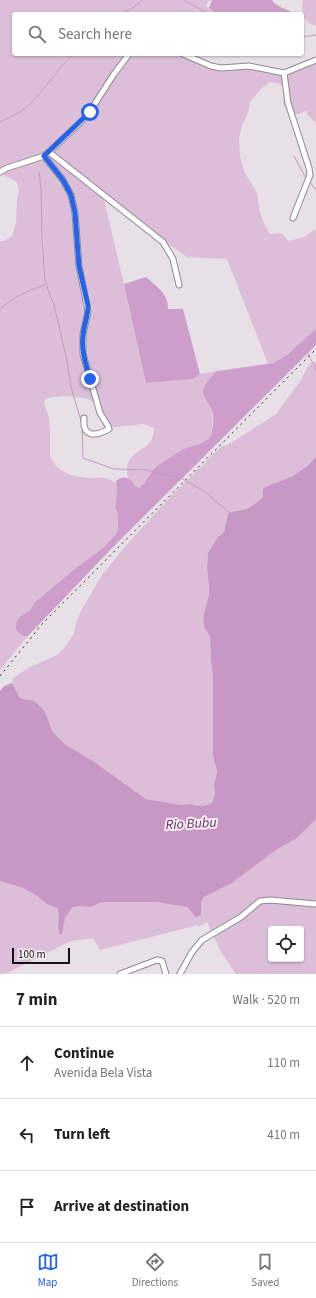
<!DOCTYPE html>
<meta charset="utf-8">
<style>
body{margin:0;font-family:"Source Sans 3",sans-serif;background:#f6f6f6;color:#222}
.controls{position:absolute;right:12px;bottom:12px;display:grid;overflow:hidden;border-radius:4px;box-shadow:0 1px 3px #0004}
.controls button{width:36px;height:36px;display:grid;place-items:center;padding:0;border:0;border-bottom:1px solid #e0e0e0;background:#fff;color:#222;font:20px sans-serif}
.scale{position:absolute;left:12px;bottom:10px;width:58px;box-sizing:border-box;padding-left:4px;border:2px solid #141214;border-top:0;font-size:11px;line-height:14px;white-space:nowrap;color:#141214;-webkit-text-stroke:3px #f5eef4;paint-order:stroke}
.stop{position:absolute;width:12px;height:12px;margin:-9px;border:3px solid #2563eb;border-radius:50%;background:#fff}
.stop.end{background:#2563eb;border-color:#fff;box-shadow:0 1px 4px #0008}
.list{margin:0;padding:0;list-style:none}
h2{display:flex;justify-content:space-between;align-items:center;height:52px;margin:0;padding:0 16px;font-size:17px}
h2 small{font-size:13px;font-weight:400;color:#767676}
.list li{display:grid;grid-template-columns:26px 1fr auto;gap:12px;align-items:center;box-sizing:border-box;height:72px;padding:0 16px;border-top:1px solid #e0e0e0}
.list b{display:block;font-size:15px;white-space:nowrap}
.list p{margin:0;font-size:13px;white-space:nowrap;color:#767676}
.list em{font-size:13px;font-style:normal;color:#767676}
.icon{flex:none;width:22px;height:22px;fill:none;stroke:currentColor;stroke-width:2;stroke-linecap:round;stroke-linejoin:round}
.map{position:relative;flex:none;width:316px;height:974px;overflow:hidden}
.search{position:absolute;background:#fff;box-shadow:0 1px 3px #0004;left:12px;right:12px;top:12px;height:44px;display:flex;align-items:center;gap:10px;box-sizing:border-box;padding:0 14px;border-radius:4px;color:#767676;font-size:15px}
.sheet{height:268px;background:#fff}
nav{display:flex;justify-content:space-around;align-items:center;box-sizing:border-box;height:56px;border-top:1px solid #e0e0e0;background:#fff;font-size:11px;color:#767676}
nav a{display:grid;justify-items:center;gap:2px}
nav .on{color:#2563eb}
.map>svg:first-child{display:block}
.green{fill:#dcbed9;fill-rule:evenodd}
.forest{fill:#cd9ec9}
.water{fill:#c798c3}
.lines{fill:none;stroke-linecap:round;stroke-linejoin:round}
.stream{stroke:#c798c3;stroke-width:1}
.minor-casing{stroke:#8f898e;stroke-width:7}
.minor{stroke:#fff;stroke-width:5}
.rail{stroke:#333033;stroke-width:1;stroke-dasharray:2 4;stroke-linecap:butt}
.route{stroke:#2563eb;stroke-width:5}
.labels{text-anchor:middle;stroke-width:4;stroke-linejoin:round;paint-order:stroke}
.water-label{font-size:14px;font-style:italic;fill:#652d63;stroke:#f5eef4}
</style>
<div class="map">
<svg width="316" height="974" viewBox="0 0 316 974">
<rect width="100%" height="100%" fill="#e7e0e7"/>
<g class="green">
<path d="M 0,0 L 212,0 L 208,2 L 206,6 L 217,14 L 14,14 L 14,54 L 187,54 L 215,66 L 255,64 L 279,69 L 288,69 L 316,59 L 316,123 L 307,115 L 307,112 L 305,111 C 296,118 289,112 283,104 L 285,88 L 280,84 L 270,82 L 261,89 L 250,102 L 248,113 L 242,125 L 239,138 L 240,156 L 244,171 L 257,193 L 260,212 L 265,226 L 270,234 C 280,233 283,232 288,241 L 302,238 L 316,229 L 316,329 C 307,339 280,362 268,364 L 227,259 L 187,257 L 104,200 L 124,284 L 146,383 L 193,379 L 200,374 L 217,371 L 206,383 L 204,397 C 217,413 212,418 211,437 L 202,443 L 183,449 L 161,463 L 145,482 L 139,488 L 135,486 L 133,482 L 128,478 C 121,445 154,457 154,428 L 144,424 L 104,428 C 102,422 100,408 96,404 C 88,394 56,395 45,399 L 44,403 L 49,418 L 50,432 L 50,456 C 58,474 74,477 92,478 C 96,478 100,477 105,478 C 108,478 112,481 116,483 L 117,493 L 115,508 L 118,514 L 118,528 L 116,534 L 103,548 L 77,567 L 35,602 L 31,609 L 17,621 L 22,636 L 27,637 L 0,670 L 0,241 L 4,241 L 12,236 L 16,223 L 17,198 L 19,191 L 17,182 L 0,173 Z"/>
<path d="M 303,0 L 316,0 L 316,26 C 303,23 301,12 303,0 Z"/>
<path d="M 316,362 L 316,457 L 306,467 L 293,476 L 265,487 L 263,489 L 263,497 L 257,503 L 242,510 L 234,511 L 227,518 L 224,532 L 221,534 L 208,553 L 207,568 L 209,587 L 209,595 L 203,617 L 204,627 L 210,637 L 211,661 L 213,677 L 213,756 L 217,771 L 214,786 L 215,793 L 212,803 L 204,806 L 197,806 L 191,804 L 181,805 L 146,799 L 93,761 L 66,745 L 52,731 L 46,714 L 42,708 L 34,701 L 20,698 L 18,694 L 12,683 L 13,678 L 30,667 L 57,655 L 66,646 L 74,633 L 77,620 L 82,609 L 102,575 L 128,543 L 174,493 L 222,446 L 226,446 L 276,414 L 301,380 L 307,368 L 311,363 Z"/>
<path d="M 316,819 L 316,974 L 236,974 L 221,952 L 207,922 L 199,927 L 198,925 L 100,950 L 93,938 L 71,941 L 5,974 L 0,974 L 0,881 L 23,888 L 37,896 L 47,904 L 57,908 L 60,920 L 58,932 L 69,911 L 73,908 L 78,906 L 91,907 L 102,902 L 156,902 L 187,907 L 197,916 L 201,915 L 201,902 L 204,897 L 232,883 L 276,850 L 297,838 ZM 271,929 L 301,929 L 301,959 L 271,959 Z"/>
</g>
<g class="forest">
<path d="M 212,0 L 272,0 C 277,8 287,8 294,14 L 217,14 L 209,8 Z"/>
<path d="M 146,277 C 156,286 169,294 168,309 L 183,309 L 200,374 L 193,379 L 146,383 L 124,284 Z"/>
<path d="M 316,329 L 316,345 L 114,546 L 27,637 C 19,635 13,629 17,621 C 20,616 26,613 30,610 C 32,608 33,604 35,602 L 77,567 L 103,548 L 116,534 L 118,528 L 118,514 L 115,508 L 117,493 L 116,481 C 123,475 131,477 135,486 L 139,488 L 145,482 L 155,468 L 161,463 L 183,449 L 202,443 L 211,437 C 212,430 214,422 213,415 C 213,408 208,404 205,398 C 199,388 210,378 217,371 L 273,363 L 288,354 Z"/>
</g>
<path class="water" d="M 316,457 L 316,819 L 297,838 L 276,850 L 232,883 L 204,897 L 201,902 L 201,915 L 196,917 L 187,907 L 156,902 L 102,902 L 91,907 L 78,906 L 72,908 L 65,918 L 62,934 L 60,935 C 56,927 61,919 57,908 L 47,904 L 37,896 L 23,888 L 0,881 L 0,691 L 4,686 L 12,683 L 20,698 L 34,701 L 42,708 L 46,714 L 52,731 L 66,745 L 93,761 L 146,799 L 181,805 L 191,804 L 197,806 L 204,806 L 212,803 L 215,793 L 214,786 L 217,771 L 213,756 L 213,677 L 211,661 L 210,637 L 204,627 L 203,617 L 209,595 L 209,587 L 207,568 L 208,553 L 218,537 L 224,532 L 228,514 C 233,511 236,511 241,510 C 249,509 257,503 263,497 L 263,489 L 265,487 L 293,476 L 306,467 Z"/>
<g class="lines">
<g class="stream">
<path d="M 184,0 L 209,14"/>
<path d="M 120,14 L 134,7 L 143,0"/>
<path d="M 302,37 L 316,35"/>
<path d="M 0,122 C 10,117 21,113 29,105 C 46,89 56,69 74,54"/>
<path d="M 294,156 L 306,178"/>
<path d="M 39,172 L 41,188 L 42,240 L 45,280 L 48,290 L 54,305 L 67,361 L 71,387 L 82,424 L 83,458 L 114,469 L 147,470 L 165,475 L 179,477 L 204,491 L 231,514"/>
<path d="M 309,181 L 316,190"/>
<path d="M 0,309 C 13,297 29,290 45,285"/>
<path d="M 316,339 C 300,353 310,353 316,370"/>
</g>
<g class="minor-casing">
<g id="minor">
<path d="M 183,54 L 211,66 L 221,68 L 249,66 L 284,73 L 316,60"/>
<path d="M 284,73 L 288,103 L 309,168 L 310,175 L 293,218"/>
<path d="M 49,152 L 163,242 L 173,259 L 179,285"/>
<path d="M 44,156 L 63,180 L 71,195 L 75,213 L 79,266 L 87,306 L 88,312 L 83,334 L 83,354 L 100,413 L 108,426 L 109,429 C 95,437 82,437 84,418"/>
<path d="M 0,172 L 7,168 L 44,156 L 49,152 L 87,116 L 114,74 L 129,54"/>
<path d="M 120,974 L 157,960 L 162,961 L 166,974"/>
<path d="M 180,974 L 192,952 L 202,940 L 241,917 L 260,901 L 270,900 L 316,904"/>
</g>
</g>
<use href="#minor" class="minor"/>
<path class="rail" d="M 0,676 L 43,623 L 316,349"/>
</g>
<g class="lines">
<path class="route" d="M 90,379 C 86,365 81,350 83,335 C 84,325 88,316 88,306 L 79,266 L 75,213 L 71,195 L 63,180 L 44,156 L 90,112"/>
</g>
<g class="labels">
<g class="water-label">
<text transform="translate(191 823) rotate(-3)" y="5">Rio Bubu</text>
</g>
</g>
</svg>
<div class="controls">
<button><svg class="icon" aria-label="locate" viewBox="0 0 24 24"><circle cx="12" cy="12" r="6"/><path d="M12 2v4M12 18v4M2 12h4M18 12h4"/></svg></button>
</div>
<div class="scale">100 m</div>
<div class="stop" style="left:90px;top:112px"></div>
<div class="stop end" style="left:90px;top:379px"></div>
<div class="search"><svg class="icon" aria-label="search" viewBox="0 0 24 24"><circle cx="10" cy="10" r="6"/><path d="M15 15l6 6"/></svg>Search here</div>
</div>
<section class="sheet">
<h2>7 min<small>Walk · 520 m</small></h2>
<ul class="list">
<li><svg class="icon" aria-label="ahead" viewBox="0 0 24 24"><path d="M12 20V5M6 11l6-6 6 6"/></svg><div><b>Continue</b><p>Avenida Bela Vista</p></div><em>110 m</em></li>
<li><svg class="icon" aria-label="left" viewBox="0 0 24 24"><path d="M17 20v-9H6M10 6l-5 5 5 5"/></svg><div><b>Turn left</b></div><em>410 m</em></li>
<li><svg class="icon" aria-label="arrive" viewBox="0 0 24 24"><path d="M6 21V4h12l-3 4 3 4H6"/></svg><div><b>Arrive at destination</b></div></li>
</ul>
</section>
<nav>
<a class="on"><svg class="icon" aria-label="map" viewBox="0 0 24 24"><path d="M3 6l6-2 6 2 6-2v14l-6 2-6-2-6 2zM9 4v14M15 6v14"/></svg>Map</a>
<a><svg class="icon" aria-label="directions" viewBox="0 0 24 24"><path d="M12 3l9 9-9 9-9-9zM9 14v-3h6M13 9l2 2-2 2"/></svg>Directions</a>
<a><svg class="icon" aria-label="saved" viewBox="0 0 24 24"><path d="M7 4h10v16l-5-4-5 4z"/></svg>Saved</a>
</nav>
